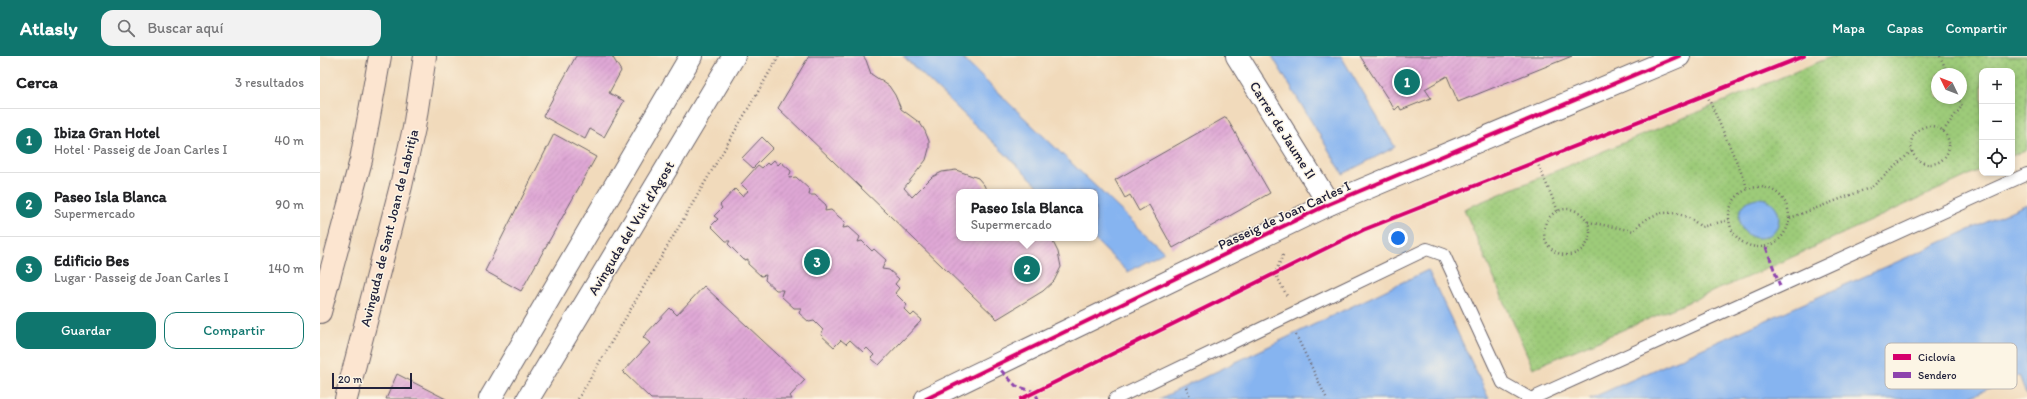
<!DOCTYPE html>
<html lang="es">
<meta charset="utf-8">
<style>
body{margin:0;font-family:Itim,sans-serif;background:#f2f2f2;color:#202124}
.controls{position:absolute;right:12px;top:12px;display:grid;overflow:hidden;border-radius:8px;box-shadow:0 2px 6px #0003}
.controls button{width:36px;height:36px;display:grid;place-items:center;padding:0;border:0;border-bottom:1px solid #e0e0e0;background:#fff;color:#202124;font:20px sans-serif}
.compass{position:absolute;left:1611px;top:12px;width:36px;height:36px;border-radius:50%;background:#fff;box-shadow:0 2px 6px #0003;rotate:313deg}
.scale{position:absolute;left:12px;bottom:10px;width:80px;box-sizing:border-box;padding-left:4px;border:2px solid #22223b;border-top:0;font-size:11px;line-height:14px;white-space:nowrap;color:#22223b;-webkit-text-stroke:3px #fcf5e5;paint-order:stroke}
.you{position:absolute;left:1078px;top:182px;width:14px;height:14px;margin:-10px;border:3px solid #fff;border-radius:50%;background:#1a73e8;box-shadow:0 0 0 6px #1a73e833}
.badge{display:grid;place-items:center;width:26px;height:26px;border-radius:50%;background:#0f766e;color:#fff;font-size:13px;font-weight:700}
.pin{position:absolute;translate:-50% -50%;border:2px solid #fff;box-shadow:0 1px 4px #0006}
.popup{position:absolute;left:636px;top:133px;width:142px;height:52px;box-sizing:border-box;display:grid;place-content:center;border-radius:8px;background:#fff;filter:drop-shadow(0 1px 3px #0005);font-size:13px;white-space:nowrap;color:#757577}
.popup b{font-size:15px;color:#202124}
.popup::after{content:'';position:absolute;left:50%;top:100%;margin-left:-8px;border:8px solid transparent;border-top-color:#fff}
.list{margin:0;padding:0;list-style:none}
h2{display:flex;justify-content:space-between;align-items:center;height:52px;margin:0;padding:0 16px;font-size:17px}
h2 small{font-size:13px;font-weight:400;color:#757577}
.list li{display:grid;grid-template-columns:26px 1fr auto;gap:12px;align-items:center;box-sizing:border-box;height:64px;padding:0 16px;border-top:1px solid #e0e0e0}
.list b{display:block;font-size:15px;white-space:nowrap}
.list p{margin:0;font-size:13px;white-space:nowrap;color:#757577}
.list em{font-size:13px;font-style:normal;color:#757577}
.actions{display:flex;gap:8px;padding:12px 16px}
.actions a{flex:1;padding:9px 0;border:1px solid #0f766e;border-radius:12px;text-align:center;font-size:14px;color:#0f766e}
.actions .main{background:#0f766e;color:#fff}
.icon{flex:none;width:22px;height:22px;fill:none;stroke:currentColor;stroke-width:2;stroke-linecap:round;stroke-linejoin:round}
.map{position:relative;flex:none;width:1707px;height:343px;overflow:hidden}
header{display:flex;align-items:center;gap:24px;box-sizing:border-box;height:56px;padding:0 20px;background:#0f766e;color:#fff}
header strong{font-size:19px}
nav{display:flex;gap:22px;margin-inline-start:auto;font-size:14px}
.search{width:280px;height:36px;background:#f2f2f2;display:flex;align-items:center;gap:10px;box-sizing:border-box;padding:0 14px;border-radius:12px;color:#757577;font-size:15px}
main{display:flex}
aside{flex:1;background:#fff}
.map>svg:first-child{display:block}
.park{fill:url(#park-dots);stroke:#60765a;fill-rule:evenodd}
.water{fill:#86b4f0;stroke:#546b96}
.building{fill:url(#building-hatch)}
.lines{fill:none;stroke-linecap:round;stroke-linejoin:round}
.service-casing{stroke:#6a6268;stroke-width:14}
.minor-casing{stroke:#6a6268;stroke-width:24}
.tertiary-casing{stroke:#6a6268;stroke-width:24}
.secondary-casing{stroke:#6a6268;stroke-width:24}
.path{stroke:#6a6268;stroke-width:2.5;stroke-dasharray:1 3;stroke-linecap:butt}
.service{stroke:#fff;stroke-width:12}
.minor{stroke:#fff;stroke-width:22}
.tertiary{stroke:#fff;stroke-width:22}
.secondary{stroke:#fce5d0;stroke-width:22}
.quiet{stroke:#8e44ad;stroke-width:3;stroke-dasharray:6 3;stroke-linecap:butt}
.cycleway-casing{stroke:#fcf5e5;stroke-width:6}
.cycleway{stroke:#d6006c;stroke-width:4}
.labels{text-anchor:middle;stroke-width:3;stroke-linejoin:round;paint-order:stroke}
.street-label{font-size:14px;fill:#22223b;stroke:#fcf5e5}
.key{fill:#fcf5e5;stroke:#bbb6b2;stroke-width:1}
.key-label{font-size:11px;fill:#22223b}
</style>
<header>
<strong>Atlasly</strong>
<div class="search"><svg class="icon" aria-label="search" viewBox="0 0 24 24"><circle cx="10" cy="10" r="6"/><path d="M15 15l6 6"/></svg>Buscar aquí</div>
<nav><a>Mapa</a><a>Capas</a><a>Compartir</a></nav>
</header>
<main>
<aside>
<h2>Cerca<small>3 resultados</small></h2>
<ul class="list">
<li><span class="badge">1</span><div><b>Ibiza Gran Hotel</b><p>Hotel · Passeig de Joan Carles I</p></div><em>40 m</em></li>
<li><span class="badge">2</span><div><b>Paseo Isla Blanca</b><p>Supermercado</p></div><em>90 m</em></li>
<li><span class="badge">3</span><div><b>Edificio Bes</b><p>Lugar · Passeig de Joan Carles I</p></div><em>140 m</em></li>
</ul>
<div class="actions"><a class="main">Guardar</a><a>Compartir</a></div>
</aside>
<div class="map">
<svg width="1707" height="343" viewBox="0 0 1707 343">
<defs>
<pattern id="park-dots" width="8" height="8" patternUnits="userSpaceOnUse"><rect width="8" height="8" fill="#9dcb79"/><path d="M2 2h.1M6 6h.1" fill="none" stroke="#87ae6a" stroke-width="1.8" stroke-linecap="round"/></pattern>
<pattern id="building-hatch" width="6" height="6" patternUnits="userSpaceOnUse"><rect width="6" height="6" fill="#dfa7d5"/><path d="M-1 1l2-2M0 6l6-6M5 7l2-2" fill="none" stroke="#bf8fb8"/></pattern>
</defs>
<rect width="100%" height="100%" fill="#fcf5e5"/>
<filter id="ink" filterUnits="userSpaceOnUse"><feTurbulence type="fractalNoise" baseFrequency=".025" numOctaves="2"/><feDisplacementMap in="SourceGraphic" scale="8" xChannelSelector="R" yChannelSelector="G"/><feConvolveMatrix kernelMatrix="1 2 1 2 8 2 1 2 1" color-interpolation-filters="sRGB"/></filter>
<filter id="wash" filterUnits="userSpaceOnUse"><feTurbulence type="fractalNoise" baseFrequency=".012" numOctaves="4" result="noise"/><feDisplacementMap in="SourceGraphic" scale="16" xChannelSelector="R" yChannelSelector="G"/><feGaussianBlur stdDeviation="0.9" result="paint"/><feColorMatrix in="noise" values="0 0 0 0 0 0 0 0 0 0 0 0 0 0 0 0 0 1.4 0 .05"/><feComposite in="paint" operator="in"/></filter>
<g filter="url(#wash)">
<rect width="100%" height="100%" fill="#f1dabb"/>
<path class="park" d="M 1513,0 L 1707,0 L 1707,93 L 1692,100 L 1692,15 L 1662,15 L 1662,113 L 1453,210 L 1213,312 L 1144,153 ZM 1617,18 L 1641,18 L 1641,42 L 1617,42 Z"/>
<g class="water">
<path d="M 583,0 L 640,0 L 844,196 L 808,216 L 773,182 L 775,182 L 775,136 L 725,136 Z"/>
<path d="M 952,0 L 1021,0 L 1075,91 L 1023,118 Z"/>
<circle cx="1439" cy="162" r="20"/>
<path d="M 1707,148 L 1707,340 L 1699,319 L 1645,343 L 1269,343 Z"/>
<path d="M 1108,214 L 1169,343 L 839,343 L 1070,232 Z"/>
</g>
<g id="blocks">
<g class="building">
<path d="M 256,0 L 292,0 L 301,15 L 289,37 L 304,45 L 284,81 L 270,73 L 265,83 L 223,60 Z"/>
<path d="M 489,0 L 543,0 L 546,4 L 551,18 L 569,30 L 575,39 L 581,53 L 600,67 L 605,75 L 609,85 L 609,93 L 606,104 L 584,132 L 592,141 L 612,121 L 622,116 L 636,114 L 658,122 L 664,129 L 667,136 L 639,136 L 639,182 L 731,182 L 738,196 L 741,211 L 734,225 L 723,235 L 677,263 L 458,52 Z"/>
<path d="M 1040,0 L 1252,0 L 1138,46 L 1127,20 L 1105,33 L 1111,42 L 1081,54 L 1079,50 L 1075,54 Z"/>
<path d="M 906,61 L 950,137 L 853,192 L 829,149 L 819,155 L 810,139 L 805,142 L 795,124 Z"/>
<path d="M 234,78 L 276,101 L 201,235 L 165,215 Z"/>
<path d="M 442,81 L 453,92 L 433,112 L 422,102 Z"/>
<path d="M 454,104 L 458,109 L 461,106 L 471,115 L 469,122 L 476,121 L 490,134 L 489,139 L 495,139 L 506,149 L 505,155 L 511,154 L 525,166 L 523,172 L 529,171 L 540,181 L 538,186 L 542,185 L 552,195 L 554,193 L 566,204 L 562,213 L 569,214 L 579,223 L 575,228 L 579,232 L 575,237 L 587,249 L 584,253 L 591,260 L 594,257 L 602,264 L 559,309 L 551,302 L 554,299 L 547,292 L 543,296 L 530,284 L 526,288 L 521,284 L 514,291 L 501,279 L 503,274 L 494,265 L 489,266 L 479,257 L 481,252 L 474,252 L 461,240 L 463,234 L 456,234 L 445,224 L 446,219 L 441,220 L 428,208 L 428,203 L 424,204 L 408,188 L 410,185 L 406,185 L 391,170 L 398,163 L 394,160 L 402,152 L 400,149 L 415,133 L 422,140 L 428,135 L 421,128 L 438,109 L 442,112 L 447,107 L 449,109 Z"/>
<path d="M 384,230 L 485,324 L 470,340 L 472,343 L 331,343 L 303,316 L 330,287 L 323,281 L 350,252 L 357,259 Z"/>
<path d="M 77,318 L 126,343 L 66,343 Z"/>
</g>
</g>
</g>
<g filter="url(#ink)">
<use href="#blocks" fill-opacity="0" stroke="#6a6268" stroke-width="1"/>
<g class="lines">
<g class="service-casing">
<g id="service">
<path d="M 795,343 L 1107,193 L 1124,199 L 1183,327 L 1211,343"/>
<path d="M 1211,343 L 1707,118"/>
</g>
</g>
<g class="minor-casing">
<g id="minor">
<path d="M 917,0 L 1009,148"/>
<path d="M 606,343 L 1009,148 L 1359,0"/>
</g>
</g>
<g class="tertiary-casing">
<g id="tertiary">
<path d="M 170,343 L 371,0"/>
<path d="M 208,343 L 414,0"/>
</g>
</g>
<g class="secondary-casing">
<g id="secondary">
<path d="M 0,256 L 41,104 L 60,0"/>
<path d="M 26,343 L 81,130 L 94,72 L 105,0"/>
</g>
</g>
<g class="path">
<path d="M 1620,0 L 1628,18"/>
<path d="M 1387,39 L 1425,125 L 1427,134"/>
<circle cx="1610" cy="89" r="19"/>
<path d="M 1623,75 L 1642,50 L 1638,42"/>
<path d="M 1217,106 L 1238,155"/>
<circle cx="1439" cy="161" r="30"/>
<circle cx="1247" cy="176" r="23"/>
<path d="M 1470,162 L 1552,131 L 1592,95"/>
<path d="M 1268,166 L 1314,175 C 1331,152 1360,151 1381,171 L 1409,164"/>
<path d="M 963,199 L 955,217 L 967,240"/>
<path d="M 976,279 L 1007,343"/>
<path d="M 866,331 L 871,343"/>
<path d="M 258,343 L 459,0"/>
</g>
<use href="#service" class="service"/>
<use href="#minor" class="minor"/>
<use href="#tertiary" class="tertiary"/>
<use href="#secondary" class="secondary"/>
<g class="quiet">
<path d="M 1446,191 L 1460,230"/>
<path d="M 675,308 L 696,330 L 715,336 L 718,343"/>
</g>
<g class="cycleway-casing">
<g id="cycleway">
<path d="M 606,343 L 1009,148 L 1359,0"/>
<path d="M 701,343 L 1043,174 L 1484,0"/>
</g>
</g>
<use href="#cycleway" class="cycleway"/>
</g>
</g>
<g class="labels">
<g class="street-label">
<text transform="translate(963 74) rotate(58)" y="5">Carrer de Jaume II</text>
<text transform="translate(964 159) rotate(-25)" y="5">Passeig de Joan Carles I</text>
<text transform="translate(69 172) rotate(-76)" y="5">Avinguda de Sant Joan de Labritja</text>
<text transform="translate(311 172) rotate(-59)" y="5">Avinguda del Vuit d'Agost</text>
</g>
</g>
<rect x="1565" y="287" width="132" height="46" rx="6" class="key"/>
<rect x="1573" y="298" width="18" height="6" fill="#d6006c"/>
<rect x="1573" y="316" width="18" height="6" fill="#8e44ad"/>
<g class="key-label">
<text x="1598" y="305">Ciclovía</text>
<text x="1598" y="323">Sendero</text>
</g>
</svg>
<div class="controls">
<button>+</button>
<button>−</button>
<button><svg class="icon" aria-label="locate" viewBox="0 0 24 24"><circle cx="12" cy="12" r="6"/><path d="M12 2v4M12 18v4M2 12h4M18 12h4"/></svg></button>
</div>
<svg class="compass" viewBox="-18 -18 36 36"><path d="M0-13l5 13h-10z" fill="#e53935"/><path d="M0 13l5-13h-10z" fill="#757577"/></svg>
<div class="scale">20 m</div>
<div class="you"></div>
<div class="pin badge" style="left:1087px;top:26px">1</div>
<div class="pin badge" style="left:707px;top:213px">2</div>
<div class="popup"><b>Paseo Isla Blanca</b>Supermercado</div>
<div class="pin badge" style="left:497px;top:206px">3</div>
</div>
</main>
